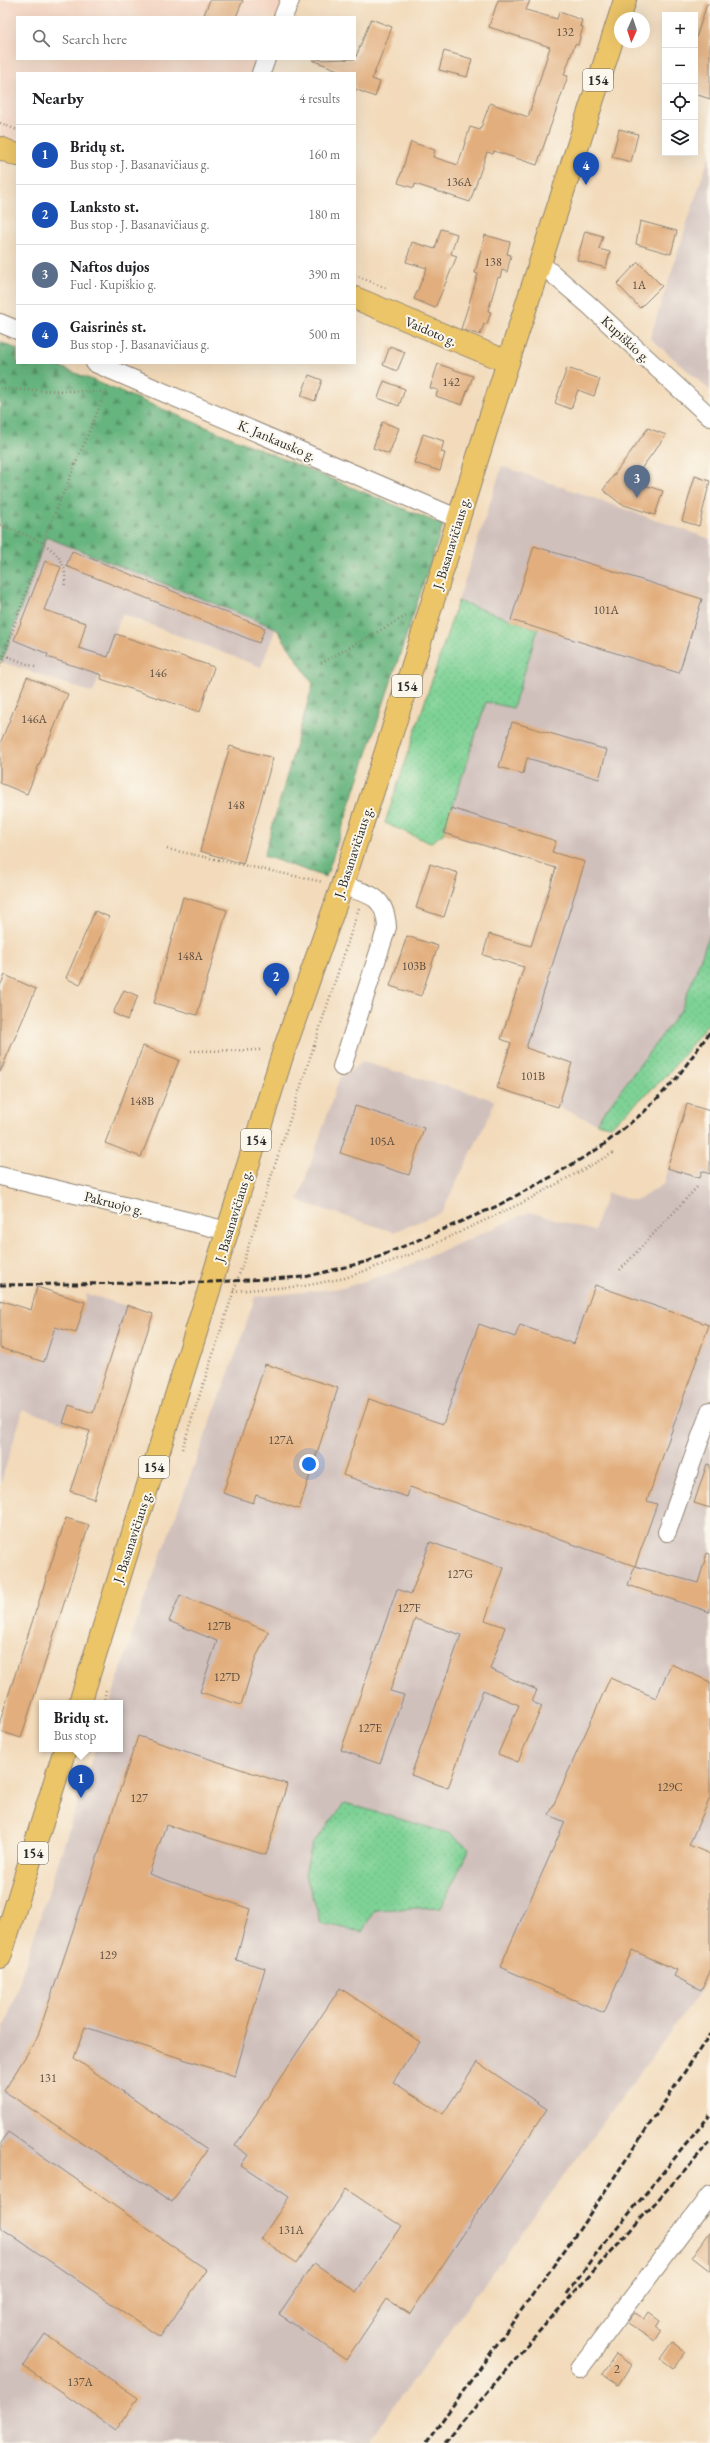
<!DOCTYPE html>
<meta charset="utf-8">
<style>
body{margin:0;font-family:"EB Garamond",serif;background:#f6f6f6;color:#202124}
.controls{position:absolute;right:12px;top:12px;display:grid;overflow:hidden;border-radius:0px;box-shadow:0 4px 16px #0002}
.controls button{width:36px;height:36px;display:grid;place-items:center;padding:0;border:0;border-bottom:1px solid #e0e0e0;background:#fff;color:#202124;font:20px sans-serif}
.compass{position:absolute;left:614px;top:12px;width:36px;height:36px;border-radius:50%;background:#fff;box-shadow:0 4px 16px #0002;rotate:183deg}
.you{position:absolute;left:309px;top:1464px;width:14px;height:14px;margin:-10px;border:3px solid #fff;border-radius:50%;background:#1a73e8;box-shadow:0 0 0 6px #1a73e833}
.badge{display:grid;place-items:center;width:26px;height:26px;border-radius:50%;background:#111827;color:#fff;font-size:13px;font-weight:700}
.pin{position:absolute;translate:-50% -33px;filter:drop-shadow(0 1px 2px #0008)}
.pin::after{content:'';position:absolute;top:21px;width:14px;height:12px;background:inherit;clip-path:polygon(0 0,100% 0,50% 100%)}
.popup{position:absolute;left:39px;top:1700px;width:84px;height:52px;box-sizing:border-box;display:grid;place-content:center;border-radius:0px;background:#fff;filter:drop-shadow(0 1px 3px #0005);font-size:13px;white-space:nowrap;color:#757577}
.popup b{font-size:15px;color:#202124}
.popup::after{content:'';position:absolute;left:50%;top:100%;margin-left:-8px;border:8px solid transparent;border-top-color:#fff}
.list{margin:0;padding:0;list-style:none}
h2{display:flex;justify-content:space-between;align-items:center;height:52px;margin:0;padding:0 16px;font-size:17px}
h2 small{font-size:13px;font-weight:400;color:#757577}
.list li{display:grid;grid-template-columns:26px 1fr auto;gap:12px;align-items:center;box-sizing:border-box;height:60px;padding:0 16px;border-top:1px solid #e0e0e0}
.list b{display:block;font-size:15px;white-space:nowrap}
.list p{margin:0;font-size:13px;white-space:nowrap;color:#757577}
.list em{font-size:13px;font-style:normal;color:#757577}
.icon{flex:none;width:22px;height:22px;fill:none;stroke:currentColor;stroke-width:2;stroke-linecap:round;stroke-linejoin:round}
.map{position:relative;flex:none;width:710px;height:2443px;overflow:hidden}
.search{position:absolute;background:#fff;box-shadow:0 4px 16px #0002;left:16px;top:16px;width:340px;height:44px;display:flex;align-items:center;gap:10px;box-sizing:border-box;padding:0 14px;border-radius:0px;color:#757577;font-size:15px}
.panel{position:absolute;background:#fff;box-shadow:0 4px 16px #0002;left:16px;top:72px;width:340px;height:292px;border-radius:0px}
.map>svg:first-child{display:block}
.built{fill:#f4d3c0}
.industrial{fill:#d0c0bc}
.grass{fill:url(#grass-dots);stroke:#547e60}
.forest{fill:url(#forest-firs);stroke:#487054}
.building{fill:#e2ae7d}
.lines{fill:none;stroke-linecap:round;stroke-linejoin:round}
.minor-casing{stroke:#8e8272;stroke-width:20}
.major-casing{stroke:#8e8272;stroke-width:24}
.path{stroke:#8e8272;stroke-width:2.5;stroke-dasharray:1 3;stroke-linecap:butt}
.minor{stroke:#fff;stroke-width:18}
.major{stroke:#ecc569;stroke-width:22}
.rail{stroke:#2b2b2b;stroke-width:3;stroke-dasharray:6 3;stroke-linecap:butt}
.labels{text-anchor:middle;stroke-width:4;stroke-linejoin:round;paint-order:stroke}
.number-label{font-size:12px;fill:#594c40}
.shield{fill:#fbf7ec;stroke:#696865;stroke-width:1}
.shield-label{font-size:13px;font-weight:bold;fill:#2b2b2b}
.street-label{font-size:14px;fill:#2b2b2b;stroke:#fbf7ec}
</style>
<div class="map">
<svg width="710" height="2443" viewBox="0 0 710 2443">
<defs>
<pattern id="grass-dots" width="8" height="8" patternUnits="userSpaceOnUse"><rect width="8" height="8" fill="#7ed295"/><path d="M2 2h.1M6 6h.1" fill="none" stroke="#6db481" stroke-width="1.8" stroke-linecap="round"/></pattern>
<pattern id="forest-firs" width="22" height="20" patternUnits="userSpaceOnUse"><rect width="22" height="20" fill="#66b47e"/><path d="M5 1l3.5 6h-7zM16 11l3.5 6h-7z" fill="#549367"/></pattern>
</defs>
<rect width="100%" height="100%" fill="#fbf7ec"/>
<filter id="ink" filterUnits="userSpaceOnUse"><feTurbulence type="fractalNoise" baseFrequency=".025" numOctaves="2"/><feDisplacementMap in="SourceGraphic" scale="8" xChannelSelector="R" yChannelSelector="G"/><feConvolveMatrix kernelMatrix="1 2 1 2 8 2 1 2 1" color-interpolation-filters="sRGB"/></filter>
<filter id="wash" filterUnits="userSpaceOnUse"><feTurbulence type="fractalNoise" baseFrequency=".012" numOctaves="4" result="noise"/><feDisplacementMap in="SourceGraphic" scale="16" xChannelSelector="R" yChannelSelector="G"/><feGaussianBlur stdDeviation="0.9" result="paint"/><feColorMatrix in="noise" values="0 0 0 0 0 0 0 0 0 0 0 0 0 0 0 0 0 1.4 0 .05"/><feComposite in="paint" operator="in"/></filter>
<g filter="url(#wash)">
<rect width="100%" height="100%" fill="#f2daba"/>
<path class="built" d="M 0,0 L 290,0 L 283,17 L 17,17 L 17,59 L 266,59 L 261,73 L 17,73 L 17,155 L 0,148 Z"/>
<g class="industrial">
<path d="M 710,153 L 710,390 L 650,338 Z"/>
<path d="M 502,466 L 710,539 L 710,934 L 681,1010 L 596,1123 L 558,1107 L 497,1088 L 511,1043 L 501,1039 L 555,868 L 444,833 L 486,702 L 538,629 L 458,601 Z"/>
<path d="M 45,537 L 276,628 L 261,667 L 122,614 L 93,693 L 2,662 Z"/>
<path d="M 363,1062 L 494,1100 L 491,1112 L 442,1212 L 394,1232 L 298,1201 L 340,1077 Z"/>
<path d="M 687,1104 L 710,1111 L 710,1972 L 701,1990 L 367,2443 L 0,2443 L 0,2041 L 95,1749 L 120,1749 L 120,1703 L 110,1703 L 140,1611 L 241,1340 L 255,1297 L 343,1288 L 396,1271 L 530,1212 L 594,1231 L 607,1193 L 636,1201 L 664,1184 Z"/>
<path d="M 37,1287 L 85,1302 L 87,1294 L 153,1314 L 113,1438 L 23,1410 L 0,1485 L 0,1300 L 31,1310 Z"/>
</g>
<g class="grass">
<path d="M 458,601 L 538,629 L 513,708 L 486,702 L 444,833 L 430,843 L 385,823 Z"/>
<path d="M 710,934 L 710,1021 L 667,1075 L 611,1126 L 596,1123 L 681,1010 Z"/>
<path d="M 345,1803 L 451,1834 L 469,1849 L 441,1907 L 374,1910 L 362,1932 L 321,1923 L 305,1873 L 312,1845 Z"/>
</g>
<path class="forest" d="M 0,342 L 17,349 L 17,363 L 51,363 L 443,525 L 326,877 L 264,856 L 313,684 L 276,628 L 46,537 L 2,662 L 0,660 Z"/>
<g id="blocks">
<g class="building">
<path d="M 210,0 L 243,0 L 236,17 L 203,17 Z"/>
<path d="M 498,0 L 530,0 L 526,10 L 557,19 L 559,12 L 582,20 L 580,26 L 583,27 L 578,45 L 575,44 L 564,75 L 568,76 L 537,165 L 494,151 L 493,154 L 487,152 L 470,202 L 415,184 L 414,188 L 398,183 L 411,142 L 435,150 L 433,157 L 458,165 L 470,127 L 480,130 L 490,103 L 528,117 L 550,47 L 489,27 Z"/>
<path d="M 707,4 L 710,4 L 710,99 L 695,94 L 695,41 Z"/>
<path d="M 371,19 L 392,27 L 372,79 L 380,82 L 375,97 L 355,89 L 355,73 L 346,73 L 312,60 L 355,59 Z"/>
<path d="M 444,51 L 472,59 L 467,77 L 439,70 Z"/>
<path d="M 619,129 L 638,134 L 631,162 L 612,157 Z"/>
<path d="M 640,221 L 677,231 L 671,254 L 636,244 Z"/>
<path d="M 441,229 L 457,234 L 451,254 L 457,256 L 435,308 L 414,299 L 427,268 L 406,262 L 412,242 L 435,249 Z"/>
<path d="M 585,231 L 603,236 L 599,249 L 610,252 L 606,268 L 577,260 Z"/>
<path d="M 485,235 L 510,242 L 507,254 L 511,255 L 507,272 L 502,270 L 500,278 L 498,277 L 488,311 L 491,312 L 487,324 L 484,324 L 480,335 L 461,329 L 478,274 L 475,273 Z"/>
<path d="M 638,262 L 662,286 L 640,308 L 617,284 Z"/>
<path d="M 390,346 L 405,352 L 397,371 L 383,365 Z"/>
<path d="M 438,364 L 473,376 L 462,405 L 436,396 L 438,390 L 430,388 Z"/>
<path d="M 567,368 L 600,379 L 594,396 L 578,390 L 571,409 L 555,403 Z"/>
<path d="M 309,375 L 322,380 L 315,401 L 301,396 Z"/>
<path d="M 384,381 L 405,389 L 399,406 L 378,398 Z"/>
<path d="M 382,422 L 399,428 L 389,454 L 373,448 Z"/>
<path d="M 648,428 L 666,435 L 632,481 L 663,491 L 655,515 L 621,504 L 603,490 Z"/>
<path d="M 423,434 L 444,441 L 441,452 L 445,453 L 440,471 L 414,463 Z"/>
<path d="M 695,476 L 710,481 L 699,526 L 682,521 Z"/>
<path d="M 534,546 L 702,599 L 679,673 L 511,620 Z"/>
<path d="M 72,551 L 265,628 L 259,643 L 66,566 Z"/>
<path d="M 45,561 L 61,567 L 44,610 L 86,623 L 79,648 L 108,657 L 116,634 L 214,667 L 200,712 L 101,679 L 102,675 L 47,657 L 48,654 L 14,640 Z"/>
<path d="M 27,677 L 68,694 L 27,794 L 0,783 L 0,744 Z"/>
<path d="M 512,722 L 607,750 L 599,779 L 527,758 L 523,774 L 499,767 Z"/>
<path d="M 230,746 L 273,758 L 243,864 L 200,851 Z"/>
<path d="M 451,808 L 556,841 L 552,852 L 585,862 L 526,1048 L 572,1063 L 558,1107 L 497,1088 L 511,1043 L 501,1039 L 524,967 L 483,955 L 489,934 L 531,946 L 556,868 L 444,833 Z"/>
<path d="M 430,864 L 458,873 L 444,917 L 416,908 Z"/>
<path d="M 183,897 L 227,910 L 197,1015 L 154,1003 Z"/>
<path d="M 95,911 L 109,917 L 80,985 L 66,978 Z"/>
<path d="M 407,936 L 438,946 L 421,996 L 390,986 Z"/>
<path d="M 5,975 L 36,989 L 0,1072 L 0,986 Z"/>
<path d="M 124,990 L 138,996 L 127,1020 L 113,1013 Z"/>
<path d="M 143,1046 L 179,1060 L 141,1157 L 105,1143 Z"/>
<path d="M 687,1104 L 710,1111 L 710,1174 L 702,1171 L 700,1178 L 667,1168 Z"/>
<path d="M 355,1106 L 424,1128 L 409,1175 L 340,1153 Z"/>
<path d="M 595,1285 L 709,1325 L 647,1501 L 657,1504 L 635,1566 L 410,1487 L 407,1497 L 343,1475 L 369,1399 L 443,1424 L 479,1324 L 515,1337 L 520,1325 L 574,1344 Z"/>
<path d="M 37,1287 L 85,1302 L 76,1333 L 55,1327 L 44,1362 L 0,1348 L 0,1300 L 31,1310 Z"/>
<path d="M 127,1305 L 153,1314 L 94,1499 L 70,1491 L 90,1431 L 63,1423 L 69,1405 L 93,1413 Z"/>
<path d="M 265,1364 L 338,1388 L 299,1509 L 256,1495 L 253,1503 L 223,1493 Z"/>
<path d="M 707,1464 L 710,1465 L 710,1508 L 694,1503 Z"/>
<path d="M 66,1518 L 89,1525 L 21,1738 L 0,1731 L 0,1721 Z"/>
<path d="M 430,1542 L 504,1568 L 485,1620 L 505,1627 L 490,1669 L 537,1690 L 532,1702 L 542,1706 L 518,1762 L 498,1754 L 519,1705 L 483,1690 L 448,1788 L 411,1775 L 461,1635 L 415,1619 L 390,1691 L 404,1695 L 380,1764 L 341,1750 L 397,1589 L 411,1594 Z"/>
<path d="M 707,1553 L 710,1554 L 710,1612 L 628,1585 L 635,1566 L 698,1583 Z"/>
<path d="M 180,1595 L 269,1632 L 256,1657 L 241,1705 L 200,1692 L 217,1641 L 169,1621 Z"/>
<path d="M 671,1664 L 710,1682 L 710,1798 L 689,1845 L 710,1854 L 710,1972 L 701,1990 L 674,1976 L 677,1970 L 632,1950 L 604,2013 L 500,1967 L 565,1822 L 549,1815 L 610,1678 L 656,1698 Z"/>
<path d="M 138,1736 L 287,1784 L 266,1855 L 166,1825 L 149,1874 L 250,1909 L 236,1960 L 265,1968 L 235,2076 L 85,2027 L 74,2058 L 207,2150 L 172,2202 L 4,2091 L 37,2038 Z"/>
<path d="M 340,1988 L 420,2042 L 393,2082 L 443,2114 L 477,2062 L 547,2109 L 410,2314 L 387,2299 L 346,2360 L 279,2314 L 314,2263 L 356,2292 L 401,2226 L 346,2189 L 297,2263 L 261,2239 L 289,2197 L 241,2165 L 248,2155 L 235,2146 Z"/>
<path d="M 8,2132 L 207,2270 L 160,2337 L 0,2227 L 0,2143 Z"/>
<path d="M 710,2232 L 710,2271 L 692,2257 Z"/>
<path d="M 635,2313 L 645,2319 L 649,2313 L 660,2321 L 656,2327 L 661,2330 L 654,2341 L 627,2323 Z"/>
<path d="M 45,2334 L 138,2398 L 116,2430 L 23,2366 Z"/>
<path d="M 673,2342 L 686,2352 L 673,2368 L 661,2359 Z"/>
<path d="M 616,2354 L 631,2365 L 618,2385 L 602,2374 Z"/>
</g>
</g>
</g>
<g filter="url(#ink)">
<use href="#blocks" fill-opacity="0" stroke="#8e8272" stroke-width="1"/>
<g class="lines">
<g class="minor-casing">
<g id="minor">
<path d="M 283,17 L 290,0"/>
<path d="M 261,73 L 266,59"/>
<path d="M 540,263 L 589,305 L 710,417"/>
<path d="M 0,323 L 17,330"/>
<path d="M 95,363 L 459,519"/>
<path d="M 342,1067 L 387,927 C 385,895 369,894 342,886"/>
<path d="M 0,1176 L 228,1231"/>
<path d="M 667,1532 L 710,1411"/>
<path d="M 579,2369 L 710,2195"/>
</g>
</g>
<g class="major-casing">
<g id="major">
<path d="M 0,148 L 17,155"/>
<path d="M 355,298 L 508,362"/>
<path d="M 80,1703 L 284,1050 L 342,886 L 387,748 L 489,421 L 625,0"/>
<path d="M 0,1957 L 65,1749"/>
</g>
</g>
<g class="path">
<path d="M 0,123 L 17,130"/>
<path d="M 355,275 L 386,288"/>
<path d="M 0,389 L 105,392"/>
<path d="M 0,525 C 29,537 73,547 64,588"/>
<path d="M 321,663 L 408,615"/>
<path d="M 0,667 L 4,655"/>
<path d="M 35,667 L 4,655 L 45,537 L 108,386"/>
<path d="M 167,849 L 323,882"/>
<path d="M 191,1051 L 263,1050"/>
<path d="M 620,1270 L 698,1186"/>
<path d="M 233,1291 L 304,1286 L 345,1278 L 417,1252 L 524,1202 L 615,1152"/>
<path d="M 182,1449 L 359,908"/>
<path d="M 104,1703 L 106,1690"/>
</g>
<use href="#minor" class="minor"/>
<use href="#major" class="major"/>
<g class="rail">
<path d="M 0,1285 L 212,1282 L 305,1277 L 369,1261 L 495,1207 L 551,1177 L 601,1147 L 645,1111 L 676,1079 L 710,1032"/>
<path d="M 567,2294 L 591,2260 L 710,2115"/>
<path d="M 426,2443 L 579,2230 L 710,2034"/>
<path d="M 445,2443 L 526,2346 L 710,2142"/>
</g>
</g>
</g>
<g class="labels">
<g class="number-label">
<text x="565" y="36">132</text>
<text x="459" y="186">136A</text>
<text x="493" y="266">138</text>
<text x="639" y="289">1A</text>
<text x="451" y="386">142</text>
<text x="606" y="614">101A</text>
<text x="158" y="677">146</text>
<text x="34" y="723">146A</text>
<text x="236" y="809">148</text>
<text x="190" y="960">148A</text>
<text x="414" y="970">103B</text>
<text x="533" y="1080">101B</text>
<text x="142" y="1105">148B</text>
<text x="382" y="1145">105A</text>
<text x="281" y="1444">127A</text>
<text x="460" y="1578">127G</text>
<text x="409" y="1612">127F</text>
<text x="219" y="1630">127B</text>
<text x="227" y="1681">127D</text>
<text x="370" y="1732">127E</text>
<text x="670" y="1791">129C</text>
<text x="139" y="1802">127</text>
<text x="108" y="1959">129</text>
<text x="48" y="2082">131</text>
<text x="291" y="2234">131A</text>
<text x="617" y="2373">2</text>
<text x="80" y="2386">137A</text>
</g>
<g class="shield">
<rect x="583" y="69" width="30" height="22" rx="3"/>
<rect x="392" y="675" width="30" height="22" rx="3"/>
<rect x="241" y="1129" width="30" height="22" rx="3"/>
<rect x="139" y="1456" width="30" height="22" rx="3"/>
<rect x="18" y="1842" width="30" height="22" rx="3"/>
</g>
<g class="shield-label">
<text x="598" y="85">154</text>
<text x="407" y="691">154</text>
<text x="256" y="1145">154</text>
<text x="154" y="1472">154</text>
<text x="33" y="1858">154</text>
</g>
<g class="street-label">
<text transform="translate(431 331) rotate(23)" y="5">Vaidoto g.</text>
<text transform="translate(626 339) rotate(43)" y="5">Kupiškio g.</text>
<text transform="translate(277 440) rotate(23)" y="5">K. Jankausko g.</text>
<text transform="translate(451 543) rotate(-73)" y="5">J. Basanavičiaus g.</text>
<text transform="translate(353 852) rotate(-72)" y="5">J. Basanavičiaus g.</text>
<text transform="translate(114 1203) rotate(14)" y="5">Pakruojo g.</text>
<text transform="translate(233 1216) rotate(-73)" y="5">J. Basanavičiaus g.</text>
<text transform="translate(132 1537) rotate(-72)" y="5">J. Basanavičiaus g.</text>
</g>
</g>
</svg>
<div class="controls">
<button>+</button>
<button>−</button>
<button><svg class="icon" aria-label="locate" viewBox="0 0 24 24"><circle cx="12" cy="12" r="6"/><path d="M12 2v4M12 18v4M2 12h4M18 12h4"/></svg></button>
<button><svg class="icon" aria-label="layers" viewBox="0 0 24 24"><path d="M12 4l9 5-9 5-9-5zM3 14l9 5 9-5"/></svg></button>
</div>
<svg class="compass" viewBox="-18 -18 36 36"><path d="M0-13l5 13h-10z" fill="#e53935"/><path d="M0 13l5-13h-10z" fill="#757577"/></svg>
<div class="you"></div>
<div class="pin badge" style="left:81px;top:1798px;background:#1a4fb4">1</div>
<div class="popup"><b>Bridų st.</b>Bus stop</div>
<div class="pin badge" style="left:276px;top:996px;background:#1a4fb4">2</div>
<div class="pin badge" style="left:637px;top:498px;background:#5c6f8a">3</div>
<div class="pin badge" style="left:586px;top:185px;background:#1a4fb4">4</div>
<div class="search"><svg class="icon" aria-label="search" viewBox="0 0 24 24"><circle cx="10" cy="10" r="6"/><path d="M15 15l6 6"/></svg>Search here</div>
<section class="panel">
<h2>Nearby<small>4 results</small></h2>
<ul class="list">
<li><span class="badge" style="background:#1a4fb4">1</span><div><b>Bridų st.</b><p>Bus stop · J. Basanavičiaus g.</p></div><em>160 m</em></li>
<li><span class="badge" style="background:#1a4fb4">2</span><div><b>Lanksto st.</b><p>Bus stop · J. Basanavičiaus g.</p></div><em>180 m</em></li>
<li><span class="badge" style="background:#5c6f8a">3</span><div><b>Naftos dujos</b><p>Fuel · Kupiškio g.</p></div><em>390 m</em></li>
<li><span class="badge" style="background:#1a4fb4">4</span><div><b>Gaisrinės st.</b><p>Bus stop · J. Basanavičiaus g.</p></div><em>500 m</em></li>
</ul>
</section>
</div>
